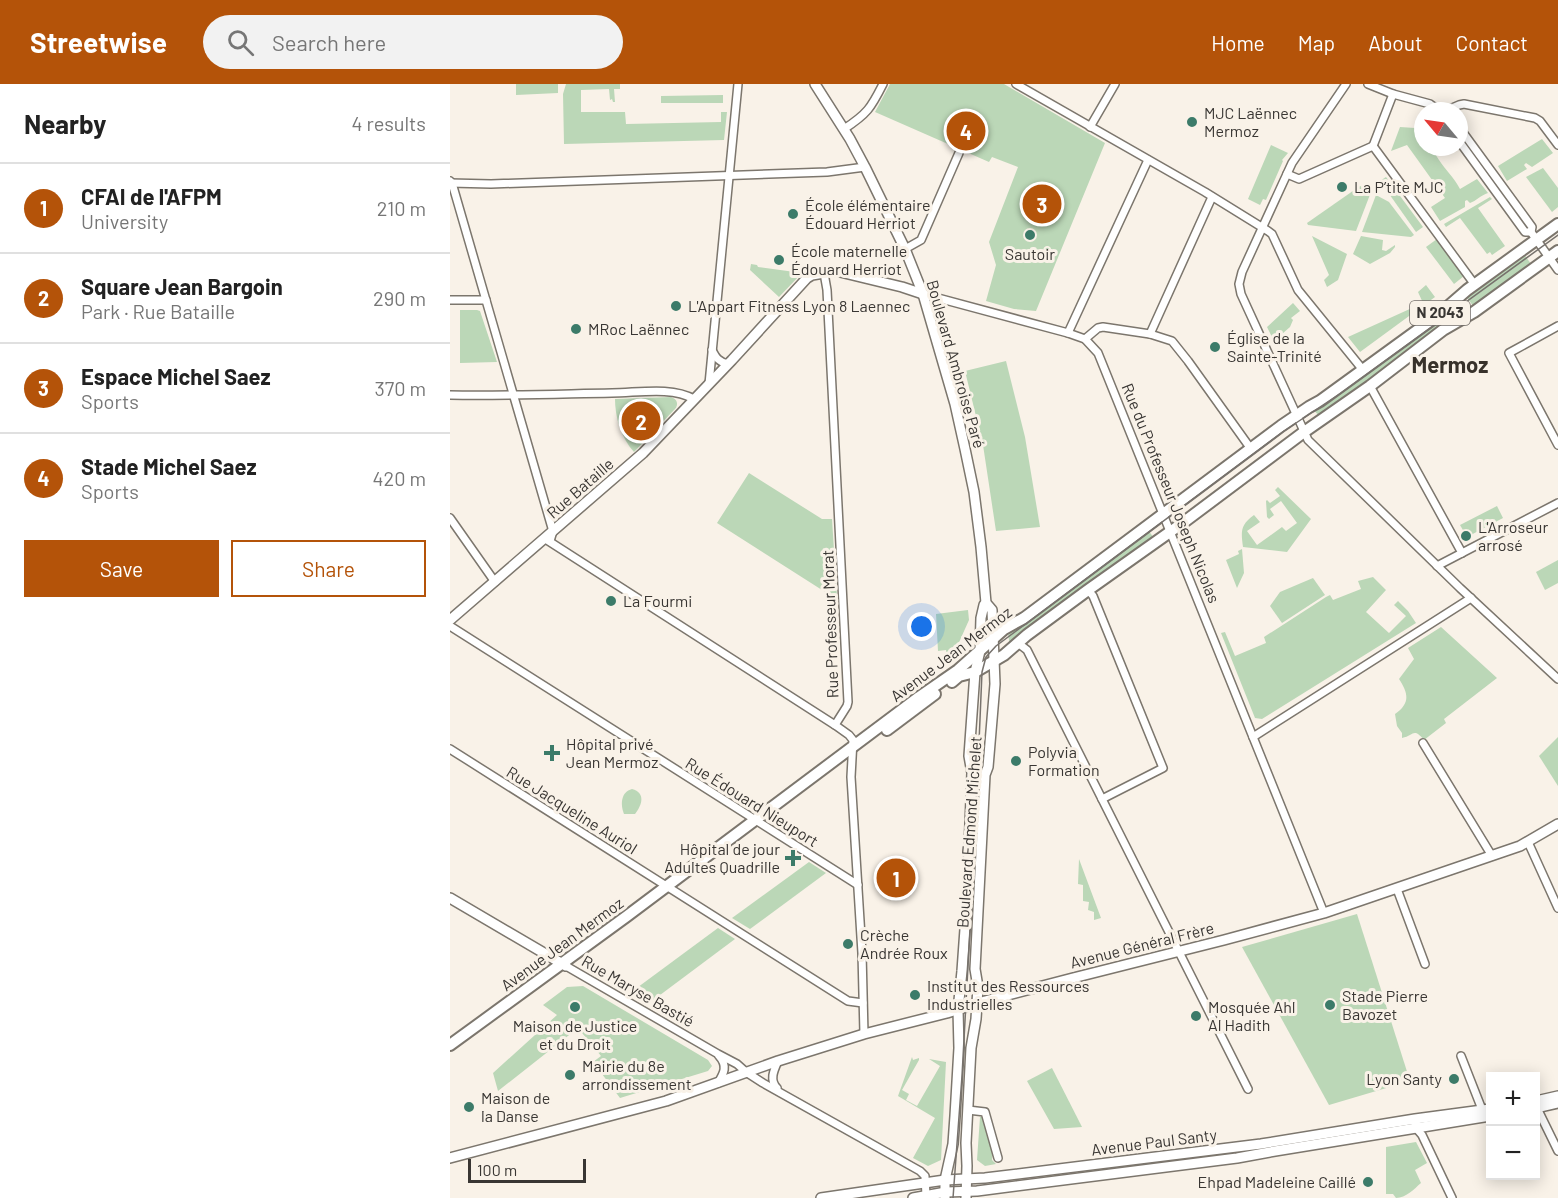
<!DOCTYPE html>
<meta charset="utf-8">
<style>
body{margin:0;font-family:Barlow,sans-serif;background:#f2f2f2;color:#222}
.controls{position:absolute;right:18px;bottom:18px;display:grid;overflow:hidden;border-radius:0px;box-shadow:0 3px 15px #0003}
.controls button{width:54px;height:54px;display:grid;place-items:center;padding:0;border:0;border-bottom:2px solid #e0e0e0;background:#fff;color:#222;font:30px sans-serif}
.compass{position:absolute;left:964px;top:18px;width:54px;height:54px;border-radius:50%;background:#fff;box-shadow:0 3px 15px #0003;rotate:299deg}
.scale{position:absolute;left:18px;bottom:15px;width:118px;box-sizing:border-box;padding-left:6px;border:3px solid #393633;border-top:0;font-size:16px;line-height:21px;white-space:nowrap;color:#393633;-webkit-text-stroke:4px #f9f2e8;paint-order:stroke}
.you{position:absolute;left:472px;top:543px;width:21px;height:21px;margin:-15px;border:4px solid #fff;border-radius:50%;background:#1a73e8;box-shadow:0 0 0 9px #1a73e833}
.badge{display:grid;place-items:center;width:39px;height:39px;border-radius:50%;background:#b45309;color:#fff;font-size:20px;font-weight:700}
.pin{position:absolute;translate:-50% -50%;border:3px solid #fff;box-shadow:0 2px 6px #0006}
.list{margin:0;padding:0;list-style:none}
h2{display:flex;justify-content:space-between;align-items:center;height:78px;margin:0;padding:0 24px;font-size:26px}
h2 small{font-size:20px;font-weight:400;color:#767676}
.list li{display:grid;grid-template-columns:39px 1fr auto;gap:18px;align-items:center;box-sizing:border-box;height:90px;padding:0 24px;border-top:2px solid #e0e0e0}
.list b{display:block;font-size:22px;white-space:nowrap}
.list p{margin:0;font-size:20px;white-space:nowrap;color:#767676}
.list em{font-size:20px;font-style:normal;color:#767676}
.actions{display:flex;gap:12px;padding:18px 24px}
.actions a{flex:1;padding:14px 0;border:2px solid #b45309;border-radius:0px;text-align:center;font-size:21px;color:#b45309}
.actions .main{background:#b45309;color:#fff}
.icon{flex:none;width:33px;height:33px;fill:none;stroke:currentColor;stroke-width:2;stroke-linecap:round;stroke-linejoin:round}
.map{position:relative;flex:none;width:1108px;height:1114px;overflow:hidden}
header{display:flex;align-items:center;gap:36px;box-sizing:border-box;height:84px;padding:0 30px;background:#b45309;color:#fff}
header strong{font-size:28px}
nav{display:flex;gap:33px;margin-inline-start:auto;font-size:21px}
.search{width:420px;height:54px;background:#f2f2f2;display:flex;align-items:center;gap:15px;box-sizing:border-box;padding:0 21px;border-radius:33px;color:#767676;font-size:22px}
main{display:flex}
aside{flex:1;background:#fff}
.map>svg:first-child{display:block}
.green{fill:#bbd7b7}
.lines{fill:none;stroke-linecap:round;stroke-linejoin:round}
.street-casing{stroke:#7c766d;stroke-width:10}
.secondary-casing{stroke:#7c766d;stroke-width:12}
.primary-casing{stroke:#7c766d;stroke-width:14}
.street{stroke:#fff;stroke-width:7}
.secondary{stroke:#fff;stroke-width:9}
.primary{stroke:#fff;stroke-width:10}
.tram{stroke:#77726d;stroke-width:1.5}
.poi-dot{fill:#3c7b69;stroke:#f9f2e8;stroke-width:2}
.labels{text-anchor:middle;stroke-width:6;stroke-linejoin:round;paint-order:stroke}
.shield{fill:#f9f2e8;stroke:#736e69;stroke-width:1.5}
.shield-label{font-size:15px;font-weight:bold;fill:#393633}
.poi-label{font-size:16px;fill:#393633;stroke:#f9f2e8;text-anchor:start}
.street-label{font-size:16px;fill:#393633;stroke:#f9f2e8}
.district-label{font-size:22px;font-weight:bold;fill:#38322b;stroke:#f9f2e8}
</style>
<header>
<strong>Streetwise</strong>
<div class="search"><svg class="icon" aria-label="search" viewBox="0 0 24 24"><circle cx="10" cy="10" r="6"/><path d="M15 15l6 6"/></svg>Search here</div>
<nav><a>Home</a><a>Map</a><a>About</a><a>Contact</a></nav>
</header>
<main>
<aside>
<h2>Nearby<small>4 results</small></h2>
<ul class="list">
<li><span class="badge">1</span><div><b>CFAI de l'AFPM</b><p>University</p></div><em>210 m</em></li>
<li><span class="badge">2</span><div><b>Square Jean Bargoin</b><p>Park · Rue Bataille</p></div><em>290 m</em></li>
<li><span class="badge">3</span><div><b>Espace Michel Saez</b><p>Sports</p></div><em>370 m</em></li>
<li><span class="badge">4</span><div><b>Stade Michel Saez</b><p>Sports</p></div><em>420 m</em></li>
</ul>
<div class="actions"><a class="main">Save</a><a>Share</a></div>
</aside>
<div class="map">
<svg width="1108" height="1114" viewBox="0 0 1108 1114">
<rect width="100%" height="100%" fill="#f9f2e8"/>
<g class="green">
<path d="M 66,0 L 108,0 L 108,9 L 66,11 Z"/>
<path d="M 116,0 L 170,0 L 170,5 L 164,5 L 165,18 L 163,18 L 162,15 L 160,16 L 159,5 L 131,6 L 131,28 L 175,28 L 176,40 L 271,38 L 271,28 L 277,28 L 274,56 L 114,60 L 113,10 Z"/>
<path d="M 440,0 L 554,0 L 655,59 L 586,227 L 564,225 L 536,217 L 546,181 L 539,158 L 568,83 L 542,73 L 539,78 L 425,28 Z"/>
<path d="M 273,11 L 273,19 L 211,19 L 211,12 Z"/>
<path d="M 950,43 L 965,44 L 973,54 L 973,63 L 981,63 C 984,67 986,72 989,76 C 996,87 1003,92 1010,105 L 1027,95 L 1038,109 C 1031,111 1026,117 1020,119 L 1017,116 L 1015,117 L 1015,123 L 990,137 L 981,123 L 995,114 L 957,61 L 941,67 Z"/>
<path d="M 1092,55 L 1103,69 L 1082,83 L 1076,79 L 1074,81 L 1077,85 L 1057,97 L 1048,82 Z"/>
<path d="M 821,61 L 838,69 L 832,76 L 833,77 L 816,116 L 813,115 L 810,121 L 798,115 Z"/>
<path d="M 1093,84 L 1108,104 L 1108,123 L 1102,128 L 1076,93 Z"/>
<path d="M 936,93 L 973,143 L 966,148 L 930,97 Z"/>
<path d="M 910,102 L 921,108 L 906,147 L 858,141 L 857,139 Z"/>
<path d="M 926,111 L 939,118 L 964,151 L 961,153 L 912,148 Z"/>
<path d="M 1040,113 L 1042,115 L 1028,124 L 1055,162 L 1042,171 L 1040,168 L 1037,170 L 1010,134 L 996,143 L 994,140 Z"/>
<path d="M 862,152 L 897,170 L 888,196 L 877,203 L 874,196 L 879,191 Z"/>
<path d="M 911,152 L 933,156 L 932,166 L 936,167 L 945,161 L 945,163 L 940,169 L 920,180 L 903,170 Z"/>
<path d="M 987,155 L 1014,192 L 1004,200 L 976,163 Z"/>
<path d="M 1074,170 L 1081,180 L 1023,222 L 1016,212 Z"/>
<path d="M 301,180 L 307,181 L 308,183 L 352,189 L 329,213 L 300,186 Z"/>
<path d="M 976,201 L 985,213 L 910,268 L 898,253 L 973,219 L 968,208 Z"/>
<path d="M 1011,216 L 1019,226 L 993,241 L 869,332 L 863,325 Z"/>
<path d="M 843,219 L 850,227 L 841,234 L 843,236 L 840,243 L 824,257 L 817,243 Z"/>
<path d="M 10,226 L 27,226 L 30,227 L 47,278 L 10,279 Z"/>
<path d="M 556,277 L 575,353 L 590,443 L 546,447 L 533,361 L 515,287 Z"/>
<path d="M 221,313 C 227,315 229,320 225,325 L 184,368 C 171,354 165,333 165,315 Z"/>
<path d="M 299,389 L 372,435 L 382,435 L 387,513 L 383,513 L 267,439 Z"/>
<path d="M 828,403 L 861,435 L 837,468 L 793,463 C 791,448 790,441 804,431 L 810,438 L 797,447 L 807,461 L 832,443 L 836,447 L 847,439 L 831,417 L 820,425 L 824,431 L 819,435 L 817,433 L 816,417 L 817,416 L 820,419 L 830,412 L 825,406 Z"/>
<path d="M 1047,422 L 1053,434 L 1017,453 L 1010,441 Z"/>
<path d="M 698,446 L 704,454 L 659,485 L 560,561 L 558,551 Z"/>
<path d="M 792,465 L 794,489 L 787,504 L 776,476 L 789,470 L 788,467 Z"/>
<path d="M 1108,476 L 1108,499 L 1095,506 L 1086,488 Z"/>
<path d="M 923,493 L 936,506 L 916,528 L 939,549 L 956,532 L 944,521 L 948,517 L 958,527 L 966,539 L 812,635 L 805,634 L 771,549 L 775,548 L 785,572 L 816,559 L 814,553 L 876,513 L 880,511 L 883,516 L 911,505 L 908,497 Z"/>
<path d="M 863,494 L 875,511 L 832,539 L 820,522 L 830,508 Z"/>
<path d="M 518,526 L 519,536 L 502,574 L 497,577 L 496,566 L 488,567 L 486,530 Z"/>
<path d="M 991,543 L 1047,594 L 994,635 L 996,639 L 974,656 C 963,643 964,652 952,654 L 952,649 L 947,642 L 945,630 C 961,619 958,609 949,595 L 964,575 L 958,564 Z"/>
<path d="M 1108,653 L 1108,702 L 1089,672 Z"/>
<path d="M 182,705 C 196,709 192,721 185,730 L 174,730 C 170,720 171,708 182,705 Z"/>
<path d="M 629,775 L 651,834 L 644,836 L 644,828 L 638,826 L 639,818 L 633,817 L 633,801 L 628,800 Z"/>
<path d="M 359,778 L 376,789 L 300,845 L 282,834 Z"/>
<path d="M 907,830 L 960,997 L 879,1021 L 792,863 Z"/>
<path d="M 268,844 L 285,855 L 198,920 L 180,909 Z"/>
<path d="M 133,902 L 258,976 L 262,982 L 258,987 L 170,1014 L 143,978 L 151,972 L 128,944 L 48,1007 L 43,989 L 107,931 L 93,921 L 117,903 Z"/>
<path d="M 462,973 L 463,976 L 469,974 L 469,976 L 452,1006 L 459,1010 L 456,1016 L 467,1022 L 490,982 L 479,975 L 496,978 L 491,1076 L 478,1082 L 463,1074 L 485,1034 L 448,1012 Z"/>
<path d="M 602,984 L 632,1043 L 604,1045 L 577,997 Z"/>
<path d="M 534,1032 L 543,1066 L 542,1076 L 546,1080 L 535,1082 L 527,1076 L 530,1033 Z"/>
<path d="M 966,1058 L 977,1079 L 965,1086 L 971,1099 C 964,1105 956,1114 946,1114 L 943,1110 L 936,1110 L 936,1063 Z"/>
</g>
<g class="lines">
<g class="street-casing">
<g id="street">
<path d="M 566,0 L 755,108 L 818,147 L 822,150 L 848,206 L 913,286"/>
<path d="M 896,0 L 842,79 L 792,188 L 789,200 L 791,210 L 858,356 L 1010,504 L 1108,595"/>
<path d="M 918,0 L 943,10 L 980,20 L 990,27"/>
<path d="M 995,27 L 1009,21 L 1014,20 L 1085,34 L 1090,37 L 1108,61"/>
<path d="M 640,43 L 665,0"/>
<path d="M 1009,43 L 1082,143 L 1081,148"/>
<path d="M 394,45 C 417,30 421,24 433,0"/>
<path d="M 1009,57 L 1075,148 L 1081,148 L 1108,186"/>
<path d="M 923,62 L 1025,201"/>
<path d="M 923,62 L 943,10"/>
<path d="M 837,90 L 849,95 L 923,62"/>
<path d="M 0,97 L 2,99 L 102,444 L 103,447 L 100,457"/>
<path d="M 0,99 L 41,100 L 377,88 L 415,83"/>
<path d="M 455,165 L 471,156 L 509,69"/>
<path d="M 374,189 L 377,206 L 398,618 L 397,622 L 385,641 L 399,651 L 403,656 L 401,693 L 412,869 L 414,950"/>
<path d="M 473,210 L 618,249 L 635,255 L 648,269 L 874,829"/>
<path d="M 0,216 L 36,216"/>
<path d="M 1108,242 L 1059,269 L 1108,361"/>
<path d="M 618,249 L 698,76"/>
<path d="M 700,250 L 762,113"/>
<path d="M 635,255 L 648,244 L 653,243 L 700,250 L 722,257 L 738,277 L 801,365"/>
<path d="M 262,266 C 266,274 269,278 278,280"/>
<path d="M 259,300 L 288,0"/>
<path d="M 920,302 L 1012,469"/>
<path d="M 0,311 C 54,312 108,310 162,309 C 187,309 221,302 244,315"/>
<path d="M 0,434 L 45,498"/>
<path d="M 97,456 L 385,641"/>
<path d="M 987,482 L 1108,419"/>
<path d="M 638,506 L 643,512 L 713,684 L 652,715"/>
<path d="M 0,542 L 408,801"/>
<path d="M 568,559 L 577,566 L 798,1005"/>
<path d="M 803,653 L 1021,514"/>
<path d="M 973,659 L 1042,772"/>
<path d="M 0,665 L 398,917 L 413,919"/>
<path d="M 1078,758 L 1108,824"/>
<path d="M 947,805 L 975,880"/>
<path d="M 116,882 L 268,970 L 287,980 L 296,988 L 313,999 L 470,1087 L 475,1092 L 476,1112"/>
<path d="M 1011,972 L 1033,1028"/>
<path d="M 268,999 C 274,989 278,982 269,972"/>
<path d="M 327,1004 C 319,996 324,986 328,977"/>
<path d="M 1086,1022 L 1108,1067"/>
<path d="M 518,1026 L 535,1028 L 548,1074"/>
<path d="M 966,1040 L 966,1044 L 972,1051 L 1002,1114"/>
</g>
</g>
<g class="secondary-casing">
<g id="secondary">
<path d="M 365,0 L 400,55 L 415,83 L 455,165 L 473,210 L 505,320 L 515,365 L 524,408 L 531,463 L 536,519 L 542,526 L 545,600 L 538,683 L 535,691 L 525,885 L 528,903 L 526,935 L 521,964 L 516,1059 L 517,1082 L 516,1114"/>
<path d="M 0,536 L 193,369 L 282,276 L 357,194 L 362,191 L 386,187 L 452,203 L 473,210"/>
<path d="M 0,814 L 116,882"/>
<path d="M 1086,1017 L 1108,1012"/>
<path d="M 1086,1024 L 1108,1019"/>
<path d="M 0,1074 L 216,1017 L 328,977 L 414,950 L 497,929 L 535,917 L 623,894 L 774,856 L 874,829 L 1070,762 L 1108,740"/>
<path d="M 371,1114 L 495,1096 L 535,1094 L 811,1060 L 965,1035 L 1040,1025"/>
<path d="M 463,1114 L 496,1108 L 527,1107 L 787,1074 L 825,1067 L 1040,1032"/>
<path d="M 495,1114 L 495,1096 L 503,1060 L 505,1032 L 509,964 L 508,926 L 512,887 L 517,817 L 522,689 L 519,672 L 525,588 L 530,567 L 531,534 L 534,521 L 536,519"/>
</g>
</g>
<g class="primary-casing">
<g id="primary">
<path d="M 502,598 L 509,592 L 525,588 L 554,571 L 577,551 L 638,506 L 734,438 L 854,348 L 920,302 L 993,246 L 1024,228 L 1108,167"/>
<path d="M 437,646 L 485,610"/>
<path d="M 0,961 L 177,832 L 469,613 L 508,586 L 554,545 L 574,534 L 831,342 L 859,323 L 870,317 L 987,232 L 1017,206 L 1108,140"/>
</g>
</g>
<use href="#street" class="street"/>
<use href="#secondary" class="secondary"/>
<use href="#primary" class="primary"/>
<path class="tram" d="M 503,1114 L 512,992 L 525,753 L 532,588 L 536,573 L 546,562 L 834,347 L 891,309 L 1108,151"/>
</g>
<g class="poi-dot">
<circle cx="742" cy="38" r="6"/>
<circle cx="892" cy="103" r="6"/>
<circle cx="343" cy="130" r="6"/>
<circle cx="580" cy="151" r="6"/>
<circle cx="329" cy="176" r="6"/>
<circle cx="226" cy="222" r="6"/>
<circle cx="126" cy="245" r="6"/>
<circle cx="765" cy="263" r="6"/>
<circle cx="1016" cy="452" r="6"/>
<circle cx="161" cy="517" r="6"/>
<path d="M99 660h6v6h6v6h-6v6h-6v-6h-6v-6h6z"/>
<circle cx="566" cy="677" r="6"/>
<path d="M340 765h6v6h6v6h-6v6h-6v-6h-6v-6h6z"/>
<circle cx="398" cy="860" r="6"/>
<circle cx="465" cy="911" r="6"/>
<circle cx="880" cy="921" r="6"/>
<circle cx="125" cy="923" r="6"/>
<circle cx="746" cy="932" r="6"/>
<circle cx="120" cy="991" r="6"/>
<circle cx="1004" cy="995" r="6"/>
<circle cx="19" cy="1023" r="6"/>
<circle cx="918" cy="1098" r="6"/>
</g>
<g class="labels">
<rect class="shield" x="960" y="217" width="60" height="24" rx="4.5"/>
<g class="shield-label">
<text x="990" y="234">N 2043</text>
</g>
<g class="poi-label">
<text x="754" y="35">MJC Laënnec<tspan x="754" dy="18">Mermoz</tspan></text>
<text x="904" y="109">La P’tite MJC</text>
<text x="355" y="127">École élémentaire<tspan x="355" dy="18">Édouard Herriot</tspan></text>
<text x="341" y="173">École maternelle<tspan x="341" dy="18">Édouard Herriot</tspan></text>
<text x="580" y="176" text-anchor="middle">Sautoir</text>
<text x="238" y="228">L'Appart Fitness Lyon 8 Laennec</text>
<text x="138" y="251">MRoc Laënnec</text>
<text x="777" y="260">Église de la<tspan x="777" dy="18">Sainte-Trinité</tspan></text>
<text x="1028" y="449">L'Arroseur<tspan x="1028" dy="18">arrosé</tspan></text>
<text x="173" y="523">La Fourmi</text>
<text x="116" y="666">Hôpital privé<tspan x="116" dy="18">Jean Mermoz</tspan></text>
<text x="578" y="674">Polyvia<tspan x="578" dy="18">Formation</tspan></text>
<text x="330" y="771" text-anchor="end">Hôpital de jour<tspan x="330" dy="18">Adultes Quadrille</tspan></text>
<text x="410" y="857">Crèche<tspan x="410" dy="18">Andrée Roux</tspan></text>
<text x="477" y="908">Institut des Ressources<tspan x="477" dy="18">Industrielles</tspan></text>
<text x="892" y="918">Stade Pierre<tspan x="892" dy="18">Bavozet</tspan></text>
<text x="758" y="929">Mosquée Ahl<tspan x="758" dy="18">Al Hadith</tspan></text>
<text x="125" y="948" text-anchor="middle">Maison de Justice<tspan x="125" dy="18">et du Droit</tspan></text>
<text x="132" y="988">Mairie du 8e<tspan x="132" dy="18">arrondissement</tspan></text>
<text x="992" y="1001" text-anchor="end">Lyon Santy</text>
<text x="31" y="1020">Maison de<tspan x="31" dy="18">la Danse</tspan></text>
<text x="906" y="1104" text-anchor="end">Ehpad Madeleine Caillé</text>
</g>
<g class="street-label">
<text transform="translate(506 280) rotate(74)" y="6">Boulevard Ambroise Paré</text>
<text transform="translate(130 404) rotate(-41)" y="6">Rue Bataille</text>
<text transform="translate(721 409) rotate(68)" y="6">Rue du Professeur Joseph Nicolas</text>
<text transform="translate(380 540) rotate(-92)" y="6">Rue Professeur Morat</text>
<text transform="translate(501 570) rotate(-37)" y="6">Avenue Jean Mermoz</text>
<text transform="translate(302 718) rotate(32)" y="6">Rue Édouard Nieuport</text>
<text transform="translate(122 726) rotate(32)" y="6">Rue Jacqueline Auriol</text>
<text transform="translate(519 748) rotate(-86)" y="6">Boulevard Edmond Michelet</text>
<text transform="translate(112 860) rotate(-36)" y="6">Avenue Jean Mermoz</text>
<text transform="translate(692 861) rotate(-14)" y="6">Avenue Général Frère</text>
<text transform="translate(188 907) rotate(30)" y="6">Rue Maryse Bastié</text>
<text transform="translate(704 1058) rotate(-7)" y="6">Avenue Paul Santy</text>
</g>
<g class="district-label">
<text x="1000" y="289">Mermoz</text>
</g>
</g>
</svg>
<div class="controls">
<button>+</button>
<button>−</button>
</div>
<svg class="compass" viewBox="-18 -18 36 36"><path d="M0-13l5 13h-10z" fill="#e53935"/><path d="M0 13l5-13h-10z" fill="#767676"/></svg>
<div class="scale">100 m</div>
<div class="you"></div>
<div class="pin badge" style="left:446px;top:794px">1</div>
<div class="pin badge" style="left:191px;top:337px">2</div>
<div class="pin badge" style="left:592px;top:120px">3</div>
<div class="pin badge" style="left:516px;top:47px">4</div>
</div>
</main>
